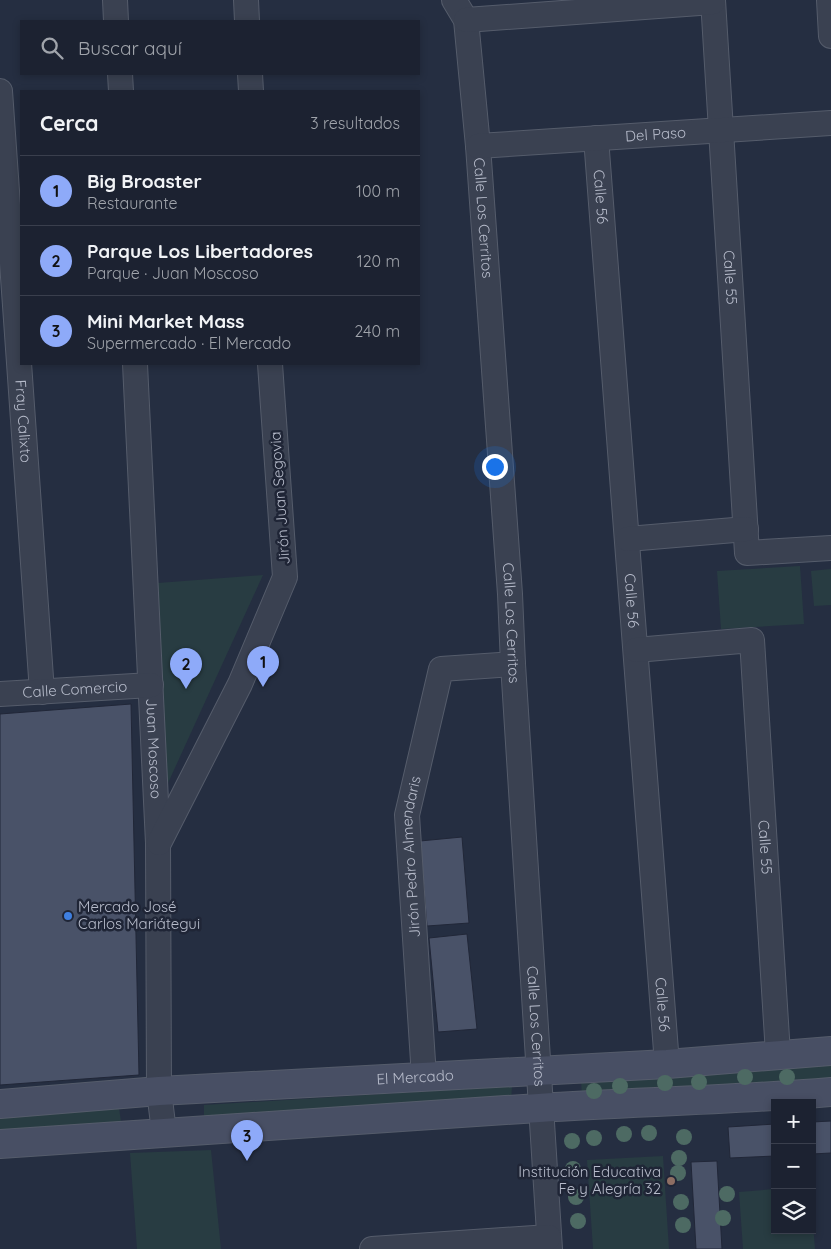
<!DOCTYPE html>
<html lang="es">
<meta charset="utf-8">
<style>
body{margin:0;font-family:Quicksand,sans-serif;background:#252a39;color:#f1f3f6}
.controls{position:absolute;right:15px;bottom:15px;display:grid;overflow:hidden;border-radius:0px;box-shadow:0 2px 8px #0003}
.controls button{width:45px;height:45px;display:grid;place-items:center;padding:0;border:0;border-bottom:1px solid #3a3f4d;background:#1c2231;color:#f1f3f6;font:25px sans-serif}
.you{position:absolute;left:494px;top:466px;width:18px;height:18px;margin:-12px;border:4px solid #fff;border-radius:50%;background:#1a73e8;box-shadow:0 0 0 8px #1a73e833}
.badge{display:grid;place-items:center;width:32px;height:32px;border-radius:50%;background:#8eaaf9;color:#111;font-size:16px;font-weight:700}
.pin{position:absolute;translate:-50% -41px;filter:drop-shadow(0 1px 2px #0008)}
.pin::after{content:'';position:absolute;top:26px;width:18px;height:15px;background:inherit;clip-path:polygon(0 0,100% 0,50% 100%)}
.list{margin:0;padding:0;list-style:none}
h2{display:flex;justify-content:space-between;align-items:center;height:65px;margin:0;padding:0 20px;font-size:21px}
h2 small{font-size:16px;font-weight:400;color:#a0a4ab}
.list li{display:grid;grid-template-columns:32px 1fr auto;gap:15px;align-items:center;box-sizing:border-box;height:70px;padding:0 20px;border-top:1px solid #3a3f4d}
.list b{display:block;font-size:19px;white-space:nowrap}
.list p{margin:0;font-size:16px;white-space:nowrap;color:#a0a4ab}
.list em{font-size:16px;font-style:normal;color:#a0a4ab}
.icon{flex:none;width:28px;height:28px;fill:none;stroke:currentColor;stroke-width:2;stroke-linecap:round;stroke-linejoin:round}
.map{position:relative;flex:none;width:831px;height:1249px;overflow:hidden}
.search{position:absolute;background:#1c2231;box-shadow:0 2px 8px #0003;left:20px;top:20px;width:400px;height:55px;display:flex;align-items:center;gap:12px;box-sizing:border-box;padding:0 18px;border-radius:0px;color:#a0a4ab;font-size:19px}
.panel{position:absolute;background:#1c2231;box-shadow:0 2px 8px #0003;left:20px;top:90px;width:400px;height:275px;border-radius:0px}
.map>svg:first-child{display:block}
.green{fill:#283c42}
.building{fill:#495268;stroke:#212738}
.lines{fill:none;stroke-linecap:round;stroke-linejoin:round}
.minor-casing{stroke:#555c6b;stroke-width:26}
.secondary-casing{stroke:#555c6b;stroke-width:30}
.minor{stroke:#3a4151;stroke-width:24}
.secondary{stroke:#484f64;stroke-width:28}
.tree{fill:#4d6a63}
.shop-dot{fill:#3f7fe0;stroke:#1f2536;stroke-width:2}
.education-dot{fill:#8d6e63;stroke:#1f2536;stroke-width:2}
.labels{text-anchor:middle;stroke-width:5;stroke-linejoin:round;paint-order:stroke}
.street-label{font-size:15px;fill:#b7bccb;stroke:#1f2536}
.poi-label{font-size:15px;fill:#b7bccb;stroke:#1f2536;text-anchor:start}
</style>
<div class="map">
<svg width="831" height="1249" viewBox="0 0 831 1249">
<rect width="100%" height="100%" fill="#252e41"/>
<g class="green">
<path d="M 800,566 L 804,624 L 721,629 L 717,571 Z"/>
<path d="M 831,569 L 831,605 L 814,606 L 811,571 Z"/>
<path d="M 263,575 L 163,794 L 158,583 Z"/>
<path d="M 831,1064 L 831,1083 L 582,1099 L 581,1079 Z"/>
<path d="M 512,1086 L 511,1102 L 204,1124 L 204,1105 Z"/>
<path d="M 119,1108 L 122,1128 L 0,1136 L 0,1117 Z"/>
<path d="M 211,1150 L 221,1249 L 137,1249 L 130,1153 Z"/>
<path d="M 663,1156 L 669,1249 L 593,1249 L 587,1160 Z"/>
<path d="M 775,1189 L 775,1230 L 812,1230 L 812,1211 L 815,1249 L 743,1249 L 739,1192 Z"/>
</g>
<g class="building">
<path d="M 131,704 L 139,1075 L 0,1085 L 0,714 Z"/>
<path d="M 462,837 L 469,923 L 427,926 L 420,841 Z"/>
<path d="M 467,934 L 477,1029 L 438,1032 L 429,938 Z"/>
<path d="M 831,1121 L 831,1153 L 812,1154 L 812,1122 Z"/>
<path d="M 775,1124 L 775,1156 L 730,1158 L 728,1127 Z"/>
<path d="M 717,1161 L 722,1249 L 696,1249 L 691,1162 Z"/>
</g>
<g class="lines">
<g class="minor-casing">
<g id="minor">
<path d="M 115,0 L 116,21"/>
<path d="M 246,0 L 247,21"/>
<path id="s1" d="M 454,0 L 466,20 L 478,146 L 510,594 L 513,664 L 550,1249"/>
<path id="s2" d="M 713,0 L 747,553 L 831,548"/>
<path d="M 829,0 L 831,36"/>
<path d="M 466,20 L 713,2"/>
<path d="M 120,74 L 121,91"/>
<path d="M 250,74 L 251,91"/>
<path id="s3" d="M 0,91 L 42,692"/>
<path id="s4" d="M 596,138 L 667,1064"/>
<path id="s5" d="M 478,146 L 831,123"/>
<path id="s6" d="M 135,364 L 158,843 L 159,1091 L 164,1132"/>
<path d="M 628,539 L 746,529"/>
<path id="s7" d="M 636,650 L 752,640 L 778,1054"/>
<path id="s8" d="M 0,694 L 151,685"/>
<path d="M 159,843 L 240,684 L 285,577 L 270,364"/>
<path id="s9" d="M 424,1077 L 407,815 L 441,669 L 513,664"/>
<path d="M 372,1249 L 549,1237"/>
</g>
</g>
<g class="secondary-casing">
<g id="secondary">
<path id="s10" d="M 0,1104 L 159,1091 L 667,1064 L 831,1051"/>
<path d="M 0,1144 C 179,1131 359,1119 539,1108 C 636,1102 734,1100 831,1092"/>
</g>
</g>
<use href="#minor" class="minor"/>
<use href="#secondary" class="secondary"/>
</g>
<g class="tree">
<circle cx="745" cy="1077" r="8"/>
<circle cx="787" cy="1077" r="8"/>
<circle cx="699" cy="1082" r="8"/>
<circle cx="665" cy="1083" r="8"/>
<circle cx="620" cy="1086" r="8"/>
<circle cx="594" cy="1091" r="8"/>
<circle cx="649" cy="1133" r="8"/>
<circle cx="624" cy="1134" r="8"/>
<circle cx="684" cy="1137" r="8"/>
<circle cx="594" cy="1138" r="8"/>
<circle cx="572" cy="1141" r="8"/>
<circle cx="679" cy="1158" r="8"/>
<circle cx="573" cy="1169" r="8"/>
<circle cx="678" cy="1173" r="8"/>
<circle cx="727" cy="1194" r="8"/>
<circle cx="576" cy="1197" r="8"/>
<circle cx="681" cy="1202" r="8"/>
<circle cx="723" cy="1218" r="8"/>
<circle cx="578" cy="1221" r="8"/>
<circle cx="683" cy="1225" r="8"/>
</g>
<circle class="shop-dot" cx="68" cy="916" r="5"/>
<circle class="education-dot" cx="671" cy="1181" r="5"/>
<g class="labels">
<g class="street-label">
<text dy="5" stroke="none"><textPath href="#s5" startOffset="178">Del Paso</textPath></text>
<text dy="5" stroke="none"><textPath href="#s4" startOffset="59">Calle 56</textPath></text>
<text dy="5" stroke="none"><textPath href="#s1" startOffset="222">Calle Los Cerritos</textPath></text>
<text dy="5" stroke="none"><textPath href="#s2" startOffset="278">Calle 55</textPath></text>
<text dy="5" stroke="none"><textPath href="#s3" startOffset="331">Fray Calixto</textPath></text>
<text transform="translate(280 498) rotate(-94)" y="5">Jirón Juan Segovia</text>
<text dy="5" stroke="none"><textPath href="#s4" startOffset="464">Calle 56</textPath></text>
<text dy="5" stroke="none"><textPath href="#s1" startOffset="628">Calle Los Cerritos</textPath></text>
<text dy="5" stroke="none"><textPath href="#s8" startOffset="75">Calle Comercio</textPath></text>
<text dy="5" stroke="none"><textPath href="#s6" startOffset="385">Juan Moscoso</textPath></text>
<text dy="5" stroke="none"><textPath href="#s7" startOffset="324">Calle 55</textPath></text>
<text dy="5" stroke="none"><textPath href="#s9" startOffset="221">Jirón Pedro Almendaris</textPath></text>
<text dy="5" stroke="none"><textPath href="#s4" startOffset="869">Calle 56</textPath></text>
<text dy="5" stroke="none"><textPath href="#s1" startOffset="1032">Calle Los Cerritos</textPath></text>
<text dy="5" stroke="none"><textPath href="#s10" startOffset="416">El Mercado</textPath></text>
</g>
<g class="poi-label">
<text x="78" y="912">Mercado José<tspan x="78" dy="17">Carlos Mariátegui</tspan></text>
<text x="661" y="1177" text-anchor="end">Institución Educativa<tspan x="661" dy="17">Fe y Alegría 32</tspan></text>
</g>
</g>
</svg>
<div class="controls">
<button>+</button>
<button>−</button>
<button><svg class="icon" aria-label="layers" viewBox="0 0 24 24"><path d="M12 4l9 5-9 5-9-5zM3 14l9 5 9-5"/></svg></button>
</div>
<div class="you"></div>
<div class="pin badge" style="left:263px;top:687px">1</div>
<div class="pin badge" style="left:186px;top:689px">2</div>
<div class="pin badge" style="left:247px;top:1161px">3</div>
<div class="search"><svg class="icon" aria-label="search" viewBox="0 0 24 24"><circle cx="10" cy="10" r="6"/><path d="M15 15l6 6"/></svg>Buscar aquí</div>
<section class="panel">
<h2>Cerca<small>3 resultados</small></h2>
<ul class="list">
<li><span class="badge">1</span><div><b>Big Broaster</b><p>Restaurante</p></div><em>100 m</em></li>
<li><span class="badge">2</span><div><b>Parque Los Libertadores</b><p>Parque · Juan Moscoso</p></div><em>120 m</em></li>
<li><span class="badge">3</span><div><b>Mini Market Mass</b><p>Supermercado · El Mercado</p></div><em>240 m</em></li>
</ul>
</section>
</div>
